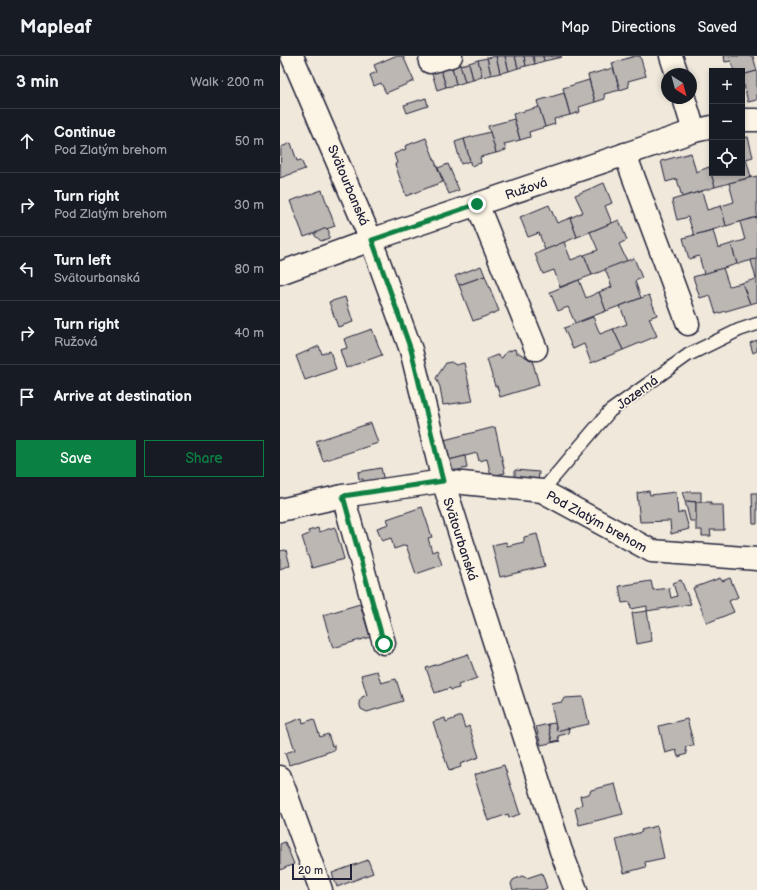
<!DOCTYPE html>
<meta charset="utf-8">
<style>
body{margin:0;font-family:"Balsamiq Sans",sans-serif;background:#20242c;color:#f1f3f6}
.controls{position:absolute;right:12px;top:12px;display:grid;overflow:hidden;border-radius:0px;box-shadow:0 2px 6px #0003}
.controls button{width:36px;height:36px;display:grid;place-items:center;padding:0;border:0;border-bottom:1px solid #363941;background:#171b24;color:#f1f3f6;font:20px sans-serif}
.compass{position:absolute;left:381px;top:12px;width:36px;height:36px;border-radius:50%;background:#171b24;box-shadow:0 2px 6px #0003;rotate:144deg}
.scale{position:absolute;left:12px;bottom:10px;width:60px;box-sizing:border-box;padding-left:4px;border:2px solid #22223b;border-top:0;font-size:11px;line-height:14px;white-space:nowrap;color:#22223b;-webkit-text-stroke:3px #fcf5e5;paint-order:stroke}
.stop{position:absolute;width:12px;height:12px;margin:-9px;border:3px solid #0b8043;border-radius:50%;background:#fff}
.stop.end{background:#0b8043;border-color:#fff;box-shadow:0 1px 4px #0008}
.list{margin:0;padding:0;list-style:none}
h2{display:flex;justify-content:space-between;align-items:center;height:52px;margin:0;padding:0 16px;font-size:17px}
h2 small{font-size:13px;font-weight:400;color:#9ea1a6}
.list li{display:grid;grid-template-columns:26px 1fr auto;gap:12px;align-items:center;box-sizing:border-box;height:64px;padding:0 16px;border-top:1px solid #363941}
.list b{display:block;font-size:15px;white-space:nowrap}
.list p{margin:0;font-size:13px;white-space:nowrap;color:#9ea1a6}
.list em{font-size:13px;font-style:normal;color:#9ea1a6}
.actions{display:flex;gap:8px;padding:12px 16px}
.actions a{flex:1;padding:9px 0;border:1px solid #0b8043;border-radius:0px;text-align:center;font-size:14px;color:#0b8043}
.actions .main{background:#0b8043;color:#fff}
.icon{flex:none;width:22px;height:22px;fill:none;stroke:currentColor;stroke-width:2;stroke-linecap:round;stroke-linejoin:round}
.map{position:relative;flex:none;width:477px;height:834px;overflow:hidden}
header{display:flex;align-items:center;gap:24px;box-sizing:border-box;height:56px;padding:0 20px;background:#171b24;border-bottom:1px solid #363941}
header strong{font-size:19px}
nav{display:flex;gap:22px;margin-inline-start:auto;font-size:14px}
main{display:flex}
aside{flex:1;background:#171b24}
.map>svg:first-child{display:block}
.building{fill:#bcb7b3;stroke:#22223b}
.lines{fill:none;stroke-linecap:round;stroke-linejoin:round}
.service-casing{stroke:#22223b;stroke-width:15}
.minor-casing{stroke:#22223b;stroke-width:25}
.service{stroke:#fcf5e5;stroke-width:12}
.minor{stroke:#fcf5e5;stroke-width:22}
.route{stroke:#0b8043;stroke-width:5}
.labels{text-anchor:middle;stroke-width:3.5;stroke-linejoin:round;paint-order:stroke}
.street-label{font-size:13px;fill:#22223b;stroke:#fcf5e5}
</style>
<header>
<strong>Mapleaf</strong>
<nav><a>Map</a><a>Directions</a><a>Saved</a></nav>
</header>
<main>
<aside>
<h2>3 min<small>Walk · 200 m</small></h2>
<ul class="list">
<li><svg class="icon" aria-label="ahead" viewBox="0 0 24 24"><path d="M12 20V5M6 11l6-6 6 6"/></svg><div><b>Continue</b><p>Pod Zlatým brehom</p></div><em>50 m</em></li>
<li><svg class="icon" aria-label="right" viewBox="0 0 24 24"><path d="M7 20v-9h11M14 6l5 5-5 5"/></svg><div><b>Turn right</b><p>Pod Zlatým brehom</p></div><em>30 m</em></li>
<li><svg class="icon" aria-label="left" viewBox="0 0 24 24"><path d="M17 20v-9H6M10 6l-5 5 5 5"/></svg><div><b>Turn left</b><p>Svätourbanská</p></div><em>80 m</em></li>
<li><svg class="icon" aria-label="right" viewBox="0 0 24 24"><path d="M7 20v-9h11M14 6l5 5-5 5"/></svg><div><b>Turn right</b><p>Ružová</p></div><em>40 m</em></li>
<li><svg class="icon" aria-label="arrive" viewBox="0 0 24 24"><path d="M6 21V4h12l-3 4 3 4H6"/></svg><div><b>Arrive at destination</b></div></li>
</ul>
<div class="actions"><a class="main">Save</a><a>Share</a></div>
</aside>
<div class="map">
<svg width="477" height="834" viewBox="0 0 477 834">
<rect width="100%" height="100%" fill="#efe8db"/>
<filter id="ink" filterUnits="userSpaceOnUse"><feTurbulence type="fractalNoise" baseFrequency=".025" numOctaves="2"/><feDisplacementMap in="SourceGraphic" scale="8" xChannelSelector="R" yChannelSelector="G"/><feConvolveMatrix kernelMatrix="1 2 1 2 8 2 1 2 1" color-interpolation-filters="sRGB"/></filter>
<g filter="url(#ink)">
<g class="building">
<path d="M 115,0 L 123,0 L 134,25 L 106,37 L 101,27 L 94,30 L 90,19 L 97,16 L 94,9 Z"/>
<path d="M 216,0 L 225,0 L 229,15 L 220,17 Z"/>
<path d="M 216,0 L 220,17 L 211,19 L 207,2 Z"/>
<path d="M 225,0 L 235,0 L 238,12 L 229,15 Z"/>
<path d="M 235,0 L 244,0 L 246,10 L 238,12 Z"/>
<path d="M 244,0 L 253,0 L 255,8 L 246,10 Z"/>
<path d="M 253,0 L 263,0 L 264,5 L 255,8 Z"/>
<path d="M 263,0 L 272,0 L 273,3 L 264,5 Z"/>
<path d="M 272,0 L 281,0 L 282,1 L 273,3 Z"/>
<path d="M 355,0 L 360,0 L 366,20 L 348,25 L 349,31 L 340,34 L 332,7 Z"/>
<path d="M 444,0 L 473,0 L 477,15 L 462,19 L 462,15 L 454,15 L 451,5 L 445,6 Z"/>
<path d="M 207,2 L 211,19 L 202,21 L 198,4 Z"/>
<path d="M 198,4 L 202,21 L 193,24 L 189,7 Z"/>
<path d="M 189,7 L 193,24 L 185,26 L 180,9 Z"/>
<path d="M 180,9 L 185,26 L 176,29 L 172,11 Z"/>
<path d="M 172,11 L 176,29 L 166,31 L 161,14 Z"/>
<path d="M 333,12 L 340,34 L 324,38 L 325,43 L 315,46 L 308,19 Z"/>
<path d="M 161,14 L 166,31 L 157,34 L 152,17 Z"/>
<path d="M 477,15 L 477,44 L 468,46 L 464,29 L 462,30 L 462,19 Z"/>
<path d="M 309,24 L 315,46 L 299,51 L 300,56 L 290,59 L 283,32 Z"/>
<path d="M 284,37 L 290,59 L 274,63 L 275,68 L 265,71 L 257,45 Z"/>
<path d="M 146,42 L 148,50 L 127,57 L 124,49 Z"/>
<path d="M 259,51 L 265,71 L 249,76 L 250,81 L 240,84 L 233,58 Z"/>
<path d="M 234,63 L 240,84 L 224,88 L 226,94 L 216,97 L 208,70 Z"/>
<path d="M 210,76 L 216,97 L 200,101 L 201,107 L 191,110 L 184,83 Z"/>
<path d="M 468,81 L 473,101 L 466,103 L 471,121 L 435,131 L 429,111 L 432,111 L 432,117 L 462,117 L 462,82 Z"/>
<path d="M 146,82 L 163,126 L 126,140 L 115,108 L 117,107 L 114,98 L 126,93 L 125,90 Z"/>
<path d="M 184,83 L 190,105 L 181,108 L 175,86 Z"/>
<path d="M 11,87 L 17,105 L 21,104 L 25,113 L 0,122 L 1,91 Z"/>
<path d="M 411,97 L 416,116 L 429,111 L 435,131 L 402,141 L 397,123 L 386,126 L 381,105 Z"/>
<path d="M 168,108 L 179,134 L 169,138 L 158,112 Z"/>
<path d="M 477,120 L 477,161 L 446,170 L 441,150 L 454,146 L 449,127 Z"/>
<path d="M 324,127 L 332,147 L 325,150 L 332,167 L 297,181 L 290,162 L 303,156 L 295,139 Z"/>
<path d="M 42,134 L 55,170 L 24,181 L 10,145 Z"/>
<path d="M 422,135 L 427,154 L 441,150 L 446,170 L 414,179 L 408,161 L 397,164 L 392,144 Z"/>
<path d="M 269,149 L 277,167 L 290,162 L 297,181 L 265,194 L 259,177 L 248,181 L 240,161 Z"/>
<path d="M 477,161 L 477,203 L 457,208 L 451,188 L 465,184 L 460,166 Z"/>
<path d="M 339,164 L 347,184 L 339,188 L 347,205 L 312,219 L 304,199 L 318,194 L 310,176 Z"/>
<path d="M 46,172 L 49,175 L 49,182 L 41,185 L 35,180 L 35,177 Z"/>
<path d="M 433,174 L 438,192 L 451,188 L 457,208 L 424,218 L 419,200 L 409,203 L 403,182 Z"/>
<path d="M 284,186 L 291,204 L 304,199 L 312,219 L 280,231 L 274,214 L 263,218 L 255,198 Z"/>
<path d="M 354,202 L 362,222 L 355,225 L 361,242 L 326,255 L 319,236 L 332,231 L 325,213 Z"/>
<path d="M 477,203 L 477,246 L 470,248 L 462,227 L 476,223 L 471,204 Z"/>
<path d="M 201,210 L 205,220 L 179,229 L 175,220 Z"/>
<path d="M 443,212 L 449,230 L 462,227 L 470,248 L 436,258 L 430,239 L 420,242 L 413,221 Z"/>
<path d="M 205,220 L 219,255 L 193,265 L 179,229 Z"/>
<path d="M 299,224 L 306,242 L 319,236 L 326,255 L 295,267 L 288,251 L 278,255 L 270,236 Z"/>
<path d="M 369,239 L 377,259 L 369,262 L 377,280 L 343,294 L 333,273 L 347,268 L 340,250 Z"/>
<path d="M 65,241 L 73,266 L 58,271 L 49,246 Z"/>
<path d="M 313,261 L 320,278 L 333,273 L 343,294 L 311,307 L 304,288 L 293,293 L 284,272 Z"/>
<path d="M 92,273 L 102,299 L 66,312 L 60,294 L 67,292 L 64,283 Z"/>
<path d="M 477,284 L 477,295 L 473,297 L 470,287 Z"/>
<path d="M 39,290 L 42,298 L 50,295 L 56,313 L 25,324 L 16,300 Z"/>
<path d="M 235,293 L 236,297 L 239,297 L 254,306 L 253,307 L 259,329 L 220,341 L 217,330 L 215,330 L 207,303 L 217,299 L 222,302 L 226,296 Z"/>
<path d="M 171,306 L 176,309 L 184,307 L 193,345 L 163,349 L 160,331 L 156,322 L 166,307 Z"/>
<path d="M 91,367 L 98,387 L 43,405 L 36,385 Z"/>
<path d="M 215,371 L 225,417 L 211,420 L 207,403 L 199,405 L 197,397 L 169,404 L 164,384 Z"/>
<path d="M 185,400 L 187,412 L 174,415 L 169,404 Z"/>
<path d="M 101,412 L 104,425 L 84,429 L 83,423 L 79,423 L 78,416 Z"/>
<path d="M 235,414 L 259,416 L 258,427 L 235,426 Z"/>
<path d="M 369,435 L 370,439 L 396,436 L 398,458 L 404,455 L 409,473 L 391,478 L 390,465 L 360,466 L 357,437 Z"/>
<path d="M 402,436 L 421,436 L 421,446 L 405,445 Z"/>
<path d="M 472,437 L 477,437 L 477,468 L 473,468 Z"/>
<path d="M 405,445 L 416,446 L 416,465 L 410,465 Z"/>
<path d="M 416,446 L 431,446 L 431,449 L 443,449 L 444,474 L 430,474 L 431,480 L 422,480 L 422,474 L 416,474 Z"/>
<path d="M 142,451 L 152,481 L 148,482 L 152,496 L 157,494 L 162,509 L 136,518 L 126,489 L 114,493 L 111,482 L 102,485 L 97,472 L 109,468 L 107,463 Z"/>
<path d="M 55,471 L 64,503 L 32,512 L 22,481 L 29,478 L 28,475 L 38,472 L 39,476 Z"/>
<path d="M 257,478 L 265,510 L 220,521 L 212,489 L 226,486 L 227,490 L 244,486 L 244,481 Z"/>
<path d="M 6,494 L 10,509 L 0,513 L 0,495 Z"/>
<path d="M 440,522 L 442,525 L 450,522 L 458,541 L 449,545 L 454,556 L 427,567 L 413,532 Z"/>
<path d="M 401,524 L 411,548 L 367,555 L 367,550 L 351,553 L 350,546 L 342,547 L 339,530 L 371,525 L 373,534 L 389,532 L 391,542 L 397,540 L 393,527 Z"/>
<path d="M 80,548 L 90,581 L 53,592 L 43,559 Z"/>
<path d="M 367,555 L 372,585 L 357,588 L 352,557 Z"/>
<path d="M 188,598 L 197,622 L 178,629 L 179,632 L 171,634 L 170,632 L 155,637 L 146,612 Z"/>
<path d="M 97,615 L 101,627 L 116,623 L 123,645 L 87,656 L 81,653 L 79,646 L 82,641 L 87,639 L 81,619 Z"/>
<path d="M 303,641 L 309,668 L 277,675 L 271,648 L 282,646 L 284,642 Z"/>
<path d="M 181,660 L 185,672 L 189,670 L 199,701 L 180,708 L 181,711 L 169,715 L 153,666 L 165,662 L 166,666 Z"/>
<path d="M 22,662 L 23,667 L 34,663 L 40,681 L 48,678 L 52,690 L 54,689 L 54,694 L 9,709 L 5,697 L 15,694 L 6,668 Z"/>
<path d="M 407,663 L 414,689 L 405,691 L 407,698 L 398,701 L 396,694 L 385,697 L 379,670 Z"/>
<path d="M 275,667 L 277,675 L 288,672 L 289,677 L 278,680 L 279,684 L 272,686 L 268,668 Z"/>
<path d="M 268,668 L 272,686 L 280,685 L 261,689 L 256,671 Z"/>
<path d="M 224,709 L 240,758 L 229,762 L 228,758 L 208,765 L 194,719 Z"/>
<path d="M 335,728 L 343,758 L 299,769 L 295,753 L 302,748 L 300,740 L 309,738 L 311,734 Z"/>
<path d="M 377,770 L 384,802 L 365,806 L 366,811 L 344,817 L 336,783 L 362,776 L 361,774 Z"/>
<path d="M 5,786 L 14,808 L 0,814 L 0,788 Z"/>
<path d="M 88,804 L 93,817 L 57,831 L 52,817 Z"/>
<path d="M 262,817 L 267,832 L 262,834 L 233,834 L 231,828 L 233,824 L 242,820 L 247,822 Z"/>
</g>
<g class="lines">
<g class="service-casing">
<path id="service" d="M 262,435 L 330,355 L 408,299 L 459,274 L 477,268"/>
</g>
<g class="minor-casing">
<g id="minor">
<path d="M 12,0 L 91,184 L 131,294 L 163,425 L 281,795 L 296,834"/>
<path d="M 391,0 L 397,18"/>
<path d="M 150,6 L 171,0"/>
<path d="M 404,42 L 414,75"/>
<path d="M 462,64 L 477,64"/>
<path d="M 345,98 L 408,268"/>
<path d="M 197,148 L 256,293"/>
<path d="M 0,217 L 91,184 L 414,75 L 432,71"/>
<path d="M 63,440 L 104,587"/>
<path d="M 0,454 L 63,440 L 163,425 L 262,435 L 372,495 L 477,503"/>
<path d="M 0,721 L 41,834"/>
</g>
</g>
<use href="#service" class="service"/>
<use href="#minor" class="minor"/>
</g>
</g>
<g class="lines" filter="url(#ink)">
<path class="route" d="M 104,588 L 63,440 L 163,425 L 131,294 L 92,184 L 197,148"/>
</g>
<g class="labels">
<g class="street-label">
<text transform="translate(69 129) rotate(67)" y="5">Svätourbanská</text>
<text transform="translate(246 132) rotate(-19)" y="5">Ružová</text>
<text transform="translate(357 336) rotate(-36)" y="5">Jazerná</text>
<text transform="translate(317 465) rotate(29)" y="5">Pod Zlatým brehom</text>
<text transform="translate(181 483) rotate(72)" y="5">Svätourbanská</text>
</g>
</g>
</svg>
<div class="controls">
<button>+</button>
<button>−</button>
<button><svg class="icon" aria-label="locate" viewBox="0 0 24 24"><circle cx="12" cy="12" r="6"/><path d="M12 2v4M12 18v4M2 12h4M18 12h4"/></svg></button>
</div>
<svg class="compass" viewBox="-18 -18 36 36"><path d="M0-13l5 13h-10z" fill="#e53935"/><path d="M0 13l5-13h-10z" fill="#9ea1a6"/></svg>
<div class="scale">20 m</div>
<div class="stop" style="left:104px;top:588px"></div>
<div class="stop end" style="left:197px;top:148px"></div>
</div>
</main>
